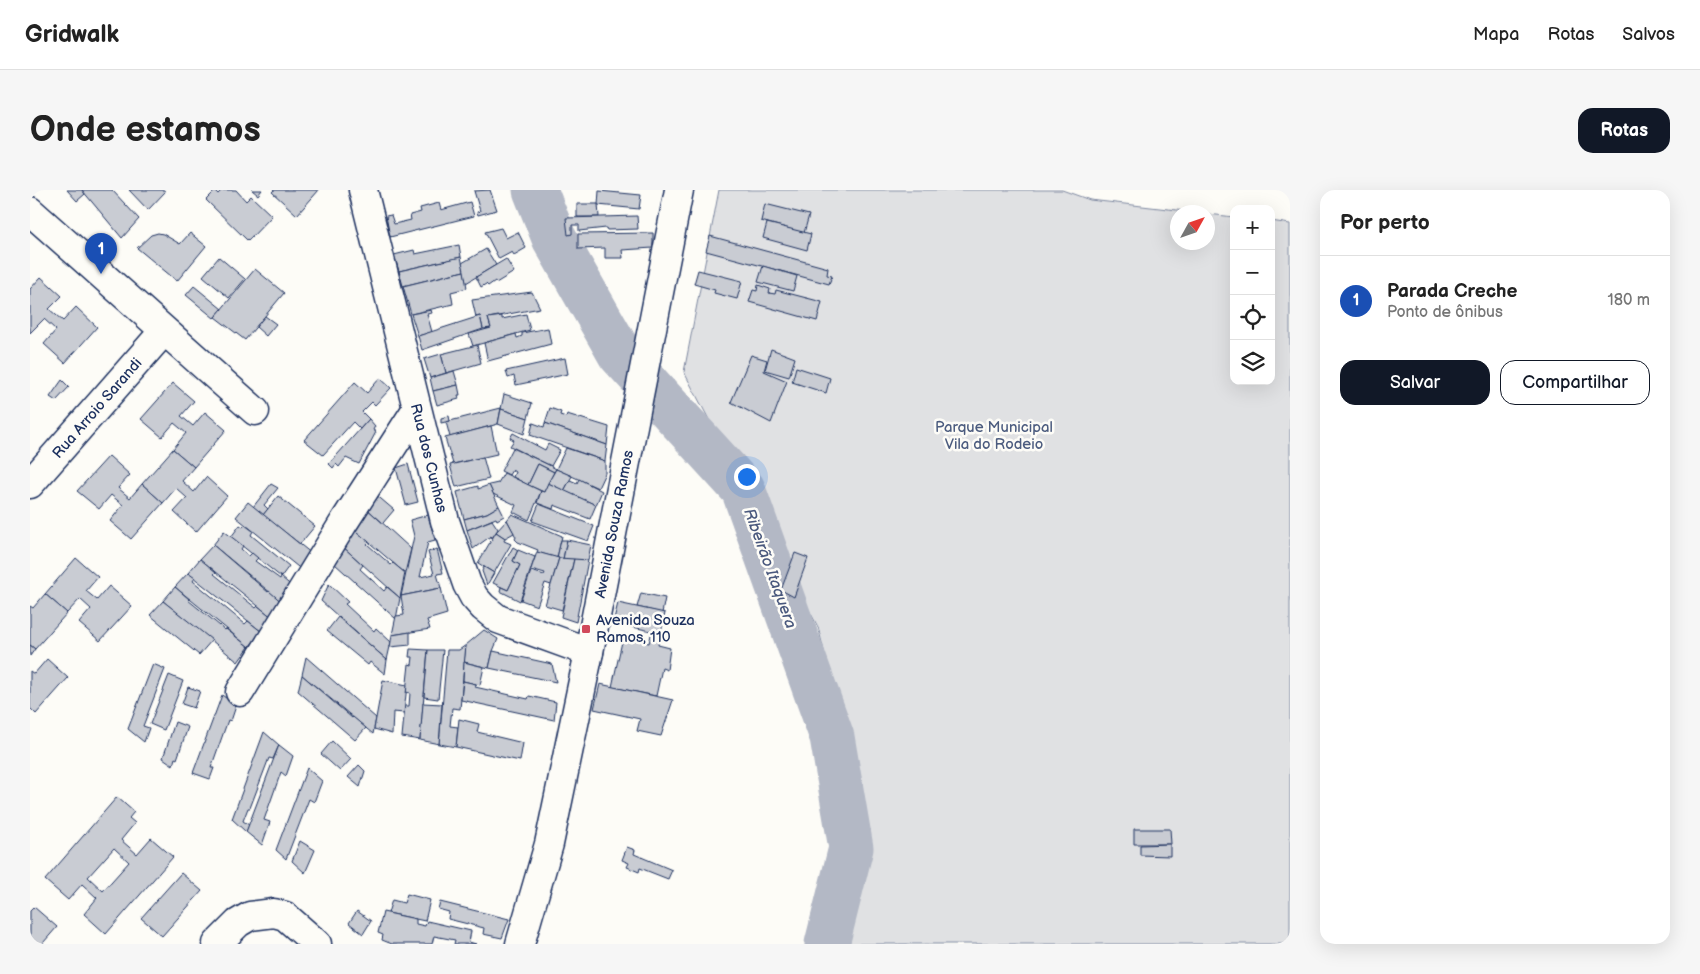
<!DOCTYPE html>
<html lang="pt">
<meta charset="utf-8">
<style>
body{margin:0;font-family:"Balsamiq Sans",sans-serif;background:#f6f6f6;color:#222}
.controls{position:absolute;right:15px;top:15px;display:grid;overflow:hidden;border-radius:10px;box-shadow:0 5px 20px #0002}
.controls button{width:45px;height:45px;display:grid;place-items:center;padding:0;border:0;border-bottom:1px solid #e0e0e0;background:#fff;color:#222;font:25px sans-serif}
.compass{position:absolute;left:1140px;top:15px;width:45px;height:45px;border-radius:50%;background:#fff;box-shadow:0 5px 20px #0002;rotate:50deg}
.you{position:absolute;left:716px;top:286px;width:18px;height:18px;margin:-12px;border:4px solid #fff;border-radius:50%;background:#1a73e8;box-shadow:0 0 0 8px #1a73e833}
.badge{display:grid;place-items:center;width:32px;height:32px;border-radius:50%;background:#111827;color:#fff;font-size:16px;font-weight:700}
.pin{position:absolute;translate:-50% -41px;filter:drop-shadow(0 1px 2px #0008)}
.pin::after{content:'';position:absolute;top:26px;width:18px;height:15px;background:inherit;clip-path:polygon(0 0,100% 0,50% 100%)}
.list{margin:0;padding:0;list-style:none}
h2{display:flex;justify-content:space-between;align-items:center;height:65px;margin:0;padding:0 20px;font-size:21px}
h2 small{font-size:16px;font-weight:400;color:#767676}
.list li{display:grid;grid-template-columns:32px 1fr auto;gap:15px;align-items:center;box-sizing:border-box;height:90px;padding:0 20px;border-top:1px solid #e0e0e0}
.list b{display:block;font-size:19px;white-space:nowrap}
.list p{margin:0;font-size:16px;white-space:nowrap;color:#767676}
.list em{font-size:16px;font-style:normal;color:#767676}
.actions{display:flex;gap:10px;padding:15px 20px}
.actions a{flex:1;padding:11px 0;border:1px solid #111827;border-radius:15px;text-align:center;font-size:18px;color:#111827}
.actions .main{background:#111827;color:#fff}
.icon{flex:none;width:28px;height:28px;fill:none;stroke:currentColor;stroke-width:2;stroke-linecap:round;stroke-linejoin:round}
.map{position:relative;flex:none;width:1260px;height:754px;overflow:hidden;border-radius:15px}
header{display:flex;align-items:center;gap:30px;box-sizing:border-box;height:70px;padding:0 25px;background:#fff;border-bottom:1px solid #e0e0e0}
header strong{font-size:24px}
nav{display:flex;gap:28px;margin-inline-start:auto;font-size:18px}
.intro{display:flex;align-items:center;justify-content:space-between;box-sizing:border-box;height:120px;padding:0 30px}
h1{margin:0;font-size:35px}
.button{padding:12px 22px;border-radius:15px;background:#111827;color:#fff;font-size:18px;font-weight:700}
main{display:flex;gap:30px;padding:0 30px}
aside{flex:1;background:#fff;border-radius:15px;box-shadow:0 5px 20px #0002}
.map>svg:first-child{display:block}
.green{fill:#e0e1e3;stroke:#7e88a0}
.lines{fill:none;stroke-linecap:round;stroke-linejoin:round}
.river{stroke:#b3b8c5;stroke-width:45}
.building{fill:#c9ccd3;stroke:#1b2f5e;fill-rule:evenodd}
.street-casing{stroke:#1b2f5e;stroke-width:31}
.secondary-casing{stroke:#1b2f5e;stroke-width:31}
.street{stroke:#fdfcf7;stroke-width:28}
.secondary{stroke:#fdfcf7;stroke-width:28}
.poi-dot{fill:#d1495b;stroke:#fdfcf7;stroke-width:2}
.labels{text-anchor:middle;stroke-width:5;stroke-linejoin:round;paint-order:stroke}
.street-label{font-size:15px;fill:#1b2f5e;stroke:#fdfcf7}
.park-label{font-size:15px;fill:#4c5c7f;stroke:#fdfcf7}
.poi-label{font-size:15px;fill:#1b2f5e;stroke:#fdfcf7;text-anchor:start}
.water-label{font-size:16px;font-style:italic;fill:#49587d;stroke:#fdfcf7}
</style>
<header>
<strong>Gridwalk</strong>
<nav><a>Mapa</a><a>Rotas</a><a>Salvos</a></nav>
</header>
<div class="intro"><h1>Onde estamos</h1><a class="button">Rotas</a></div>
<main>
<div class="map">
<svg width="1260" height="754" viewBox="0 0 1260 754">
<rect width="100%" height="100%" fill="#fdfcf7"/>
<filter id="ink" filterUnits="userSpaceOnUse"><feTurbulence type="fractalNoise" baseFrequency=".02" numOctaves="2"/><feDisplacementMap in="SourceGraphic" scale="10" xChannelSelector="R" yChannelSelector="G"/><feConvolveMatrix kernelMatrix="1 2 1 2 8 2 1 2 1" color-interpolation-filters="sRGB"/></filter>
<g filter="url(#ink)">
<path class="green" d="M 689,0 L 1032,0 L 1060,10 L 1164,22 L 1148,22 L 1148,52 L 1178,52 L 1178,24 L 1204,27 L 1204,191 L 1241,191 L 1241,31 L 1260,34 L 1260,754 L 815,754 L 840,641 L 788,437 L 654,182 Z"/>
<g class="lines">
<path class="river" d="M 505,0 L 524,48 L 590,164 L 713,299 L 802,547 L 821,658 L 797,754"/>
</g>
<g class="building">
<path d="M 37,0 L 52,0 L 55,4 L 47,11 Z"/>
<path d="M 52,0 L 82,0 L 109,29 L 92,48 Z"/>
<path d="M 99,0 L 134,0 L 135,2 L 118,20 Z"/>
<path d="M 192,0 L 206,0 L 216,11 L 221,6 L 242,26 L 218,51 L 176,10 L 185,1 L 188,4 Z"/>
<path d="M 222,0 L 232,0 L 228,5 Z"/>
<path d="M 244,0 L 289,0 L 267,25 L 242,2 Z"/>
<path d="M 460,0 L 467,20 L 448,25 L 447,22 L 450,21 L 444,1 Z"/>
<path d="M 569,1 L 611,5 L 609,19 L 568,15 Z"/>
<path d="M 440,12 L 444,26 L 360,47 L 356,26 L 361,25 L 364,34 L 381,30 L 380,25 L 391,22 L 390,18 L 409,13 L 411,20 Z"/>
<path d="M 547,14 L 568,14 L 569,27 L 547,27 Z"/>
<path d="M 735,14 L 779,25 L 774,43 L 731,31 Z"/>
<path d="M 607,26 L 608,39 L 577,40 L 576,38 L 549,41 L 549,35 L 542,35 L 542,44 L 538,45 L 536,28 Z"/>
<path d="M 737,33 L 781,44 L 777,60 L 733,48 Z"/>
<path d="M 471,38 L 476,48 L 488,42 L 496,58 L 484,65 L 482,62 L 469,69 L 455,42 Z"/>
<path d="M 128,43 L 133,44 L 150,54 L 160,43 L 176,56 L 147,91 L 107,58 L 121,45 Z"/>
<path d="M 623,43 L 623,58 L 592,60 L 593,68 L 575,68 L 575,58 L 548,59 L 548,44 Z"/>
<path d="M 680,46 L 798,78 L 797,85 L 802,86 L 799,94 L 676,61 Z"/>
<path d="M 429,55 L 431,67 L 369,81 L 364,65 L 384,60 L 385,64 Z"/>
<path d="M 456,59 L 466,75 L 436,93 L 432,73 Z"/>
<path d="M 189,67 L 215,89 L 199,108 L 173,86 Z"/>
<path d="M 431,67 L 434,81 L 373,96 L 369,81 Z"/>
<path d="M 476,69 L 484,82 L 466,93 L 465,91 L 458,96 L 456,94 L 451,97 L 446,87 Z"/>
<path d="M 733,76 L 767,86 L 763,101 L 728,92 Z"/>
<path d="M 225,79 L 254,103 L 215,150 L 185,127 Z"/>
<path d="M 668,80 L 712,91 L 707,109 L 684,103 L 685,100 L 664,94 Z"/>
<path d="M 434,81 L 437,98 L 421,102 L 423,114 L 381,124 L 373,96 Z"/>
<path d="M 11,87 L 32,106 L 19,119 L 33,131 L 46,117 L 67,137 L 35,173 L 14,154 L 26,140 L 14,129 L 0,143 L 0,99 Z"/>
<path d="M 728,95 L 740,99 L 739,103 L 745,104 L 746,100 L 792,112 L 787,131 L 719,112 L 723,100 L 727,101 Z"/>
<path d="M 164,96 L 192,119 L 184,128 L 156,105 Z"/>
<path d="M 502,102 L 510,118 L 458,128 L 461,138 L 453,139 L 450,126 L 446,127 L 442,110 Z"/>
<path d="M 401,120 L 402,123 L 397,124 L 402,142 L 388,146 L 381,124 Z"/>
<path d="M 496,124 L 500,140 L 443,156 L 439,144 L 461,138 L 458,128 L 472,126 L 472,129 Z"/>
<path d="M 235,126 L 246,134 L 236,146 L 226,137 Z"/>
<path d="M 450,126 L 453,139 L 392,160 L 388,146 Z"/>
<path d="M 518,138 L 521,154 L 458,171 L 454,153 L 486,144 L 487,148 L 492,146 L 492,143 Z"/>
<path d="M 447,155 L 451,173 L 416,183 L 411,164 Z"/>
<path d="M 741,159 L 765,168 L 759,187 L 735,180 Z"/>
<path d="M 411,164 L 416,183 L 400,188 L 394,169 Z"/>
<path d="M 721,165 L 737,170 L 734,181 L 757,191 L 741,233 L 701,212 Z"/>
<path d="M 535,168 L 538,184 L 486,195 L 484,186 L 478,188 L 476,181 Z"/>
<path d="M 766,177 L 800,188 L 796,203 L 762,192 Z"/>
<path d="M 424,181 L 428,195 L 403,201 L 400,188 Z"/>
<path d="M 350,188 L 361,198 L 345,215 L 342,212 L 332,222 L 339,229 L 330,239 L 323,232 L 293,265 L 274,250 L 325,192 L 337,203 Z"/>
<path d="M 32,190 L 39,197 L 26,211 L 20,207 Z"/>
<path d="M 143,193 L 164,211 L 151,226 L 163,236 L 175,222 L 196,240 L 164,277 L 143,259 L 156,243 L 144,233 L 132,247 L 111,229 Z"/>
<path d="M 428,195 L 430,205 L 428,205 L 429,209 L 407,215 L 403,201 Z"/>
<path d="M 474,204 L 502,213 L 498,228 L 471,219 Z"/>
<path d="M 471,218 L 468,234 L 420,247 L 416,232 Z"/>
<path d="M 520,218 L 531,222 L 530,225 L 536,227 L 537,224 L 579,237 L 577,255 L 515,233 Z"/>
<path d="M 471,219 L 498,228 L 494,244 L 468,234 Z"/>
<path d="M 419,226 L 420,231 L 411,233 L 411,228 Z"/>
<path d="M 339,229 L 345,236 L 343,240 L 346,242 L 329,274 L 316,268 L 309,277 L 306,274 L 303,278 L 299,274 Z"/>
<path d="M 503,233 L 514,237 L 515,233 L 577,255 L 575,271 L 500,245 Z"/>
<path d="M 461,236 L 467,264 L 423,274 L 415,248 Z"/>
<path d="M 483,243 L 515,260 L 518,254 L 530,260 L 521,276 L 480,256 L 484,250 L 480,248 Z"/>
<path d="M 483,258 L 521,276 L 526,279 L 524,282 L 508,274 L 498,295 L 483,287 L 485,282 L 482,280 L 479,285 L 471,281 Z"/>
<path d="M 536,258 L 575,271 L 575,283 L 568,298 L 526,279 Z"/>
<path d="M 143,259 L 164,277 L 152,291 L 164,302 L 176,287 L 197,306 L 166,342 L 144,322 L 157,308 L 146,298 L 133,313 L 112,294 Z"/>
<path d="M 79,266 L 100,285 L 88,298 L 100,308 L 112,294 L 133,313 L 101,349 L 80,331 L 93,315 L 81,305 L 69,319 L 47,301 Z"/>
<path d="M 453,267 L 459,289 L 426,297 L 420,275 Z"/>
<path d="M 378,274 L 388,312 L 376,315 L 366,278 Z"/>
<path d="M 508,274 L 524,282 L 514,302 L 498,295 Z"/>
<path d="M 526,279 L 542,286 L 534,301 L 518,293 Z"/>
<path d="M 474,283 L 511,301 L 499,330 L 483,322 L 486,315 L 463,304 L 459,295 L 468,293 Z"/>
<path d="M 549,289 L 572,301 L 566,315 L 534,301 L 540,290 L 547,293 Z"/>
<path d="M 518,293 L 566,315 L 560,329 L 524,315 L 523,319 L 507,313 L 511,301 L 514,302 Z"/>
<path d="M 241,294 L 248,298 L 234,315 L 238,319 L 233,325 L 223,317 Z"/>
<path d="M 459,295 L 469,316 L 457,323 L 434,329 L 427,302 L 448,296 L 448,299 Z"/>
<path d="M 344,303 L 364,320 L 353,333 L 335,317 Z"/>
<path d="M 248,306 L 285,336 L 270,354 L 233,325 Z"/>
<path d="M 218,312 L 282,364 L 273,381 L 206,327 Z"/>
<path d="M 509,314 L 564,336 L 558,351 L 502,331 Z"/>
<path d="M 469,316 L 474,326 L 467,330 L 466,328 L 437,340 L 434,329 L 457,323 Z"/>
<path d="M 335,317 L 381,359 L 375,383 L 321,337 Z"/>
<path d="M 482,324 L 532,346 L 527,368 L 507,362 L 508,360 L 488,352 L 485,349 L 486,347 L 477,330 Z"/>
<path d="M 398,325 L 405,350 L 398,352 L 390,387 L 404,384 L 398,362 L 407,359 L 413,383 L 407,384 L 411,398 L 371,406 L 384,346 L 380,330 Z"/>
<path d="M 462,330 L 468,339 L 462,348 L 461,346 L 443,359 L 437,340 Z"/>
<path d="M 477,330 L 484,343 L 475,348 L 466,342 Z"/>
<path d="M 210,335 L 213,337 L 215,335 L 223,341 L 221,345 L 259,376 L 251,387 L 201,347 Z"/>
<path d="M 321,337 L 339,352 L 337,354 L 361,375 L 363,373 L 375,383 L 370,408 L 312,356 Z"/>
<path d="M 194,341 L 213,356 L 211,359 L 219,366 L 222,363 L 228,368 L 225,371 L 250,389 L 251,387 L 264,398 L 254,414 L 183,355 Z"/>
<path d="M 466,342 L 475,348 L 474,351 L 481,354 L 464,383 L 448,373 Z"/>
<path d="M 531,350 L 537,350 L 533,369 L 527,368 Z"/>
<path d="M 537,350 L 561,355 L 558,370 L 533,369 Z"/>
<path d="M 183,355 L 238,402 L 239,401 L 254,414 L 243,428 L 170,369 Z"/>
<path d="M 312,356 L 333,375 L 330,379 L 354,401 L 357,397 L 370,408 L 366,429 L 305,374 Z"/>
<path d="M 483,357 L 488,360 L 483,371 L 490,375 L 478,400 L 463,393 Z"/>
<path d="M 488,360 L 505,367 L 490,411 L 470,401 L 471,397 L 478,400 L 490,375 L 483,371 Z"/>
<path d="M 507,362 L 529,368 L 521,395 L 515,393 L 507,416 L 491,410 L 501,381 L 514,385 L 515,383 L 501,379 Z"/>
<path d="M 765,363 L 778,368 L 764,407 L 751,400 Z"/>
<path d="M 46,368 L 68,387 L 56,401 L 67,410 L 79,396 L 102,416 L 70,451 L 49,433 L 61,419 L 50,409 L 37,423 L 15,404 Z"/>
<path d="M 529,368 L 544,369 L 532,420 L 515,415 Z"/>
<path d="M 170,369 L 186,382 L 184,384 L 226,418 L 228,416 L 243,428 L 232,442 L 158,383 Z"/>
<path d="M 544,369 L 558,370 L 546,432 L 531,427 Z"/>
<path d="M 454,377 L 464,383 L 457,395 L 452,381 Z"/>
<path d="M 158,383 L 165,388 L 163,391 L 215,434 L 218,431 L 232,442 L 219,457 L 145,397 Z"/>
<path d="M 299,394 L 318,412 L 315,414 L 344,441 L 346,438 L 361,452 L 357,470 L 291,411 Z"/>
<path d="M 145,397 L 159,409 L 158,410 L 195,440 L 196,439 L 219,457 L 208,472 L 133,411 Z"/>
<path d="M 411,398 L 417,424 L 397,430 L 400,439 L 362,445 L 366,426 L 374,425 L 371,406 Z"/>
<path d="M 611,403 L 635,408 L 632,423 L 607,417 Z"/>
<path d="M 15,404 L 37,423 L 5,459 L 0,455 L 0,416 L 3,418 Z"/>
<path d="M 133,411 L 182,450 L 169,465 L 120,425 Z"/>
<path d="M 588,413 L 635,423 L 631,443 L 583,433 Z"/>
<path d="M 308,427 L 357,470 L 355,484 L 340,472 L 338,475 L 297,441 Z"/>
<path d="M 454,440 L 468,449 L 463,461 L 459,478 L 434,472 L 436,455 Z"/>
<path d="M 622,441 L 631,443 L 628,455 L 640,458 L 637,480 L 632,478 L 626,506 L 582,497 L 593,447 L 619,453 Z"/>
<path d="M 380,442 L 380,455 L 360,457 L 362,445 Z"/>
<path d="M 0,455 L 5,459 L 0,466 Z"/>
<path d="M 436,455 L 430,519 L 422,518 L 420,536 L 428,537 L 426,557 L 409,554 L 417,460 L 429,460 Z"/>
<path d="M 380,459 L 398,460 L 390,550 L 372,547 L 375,516 L 379,516 L 380,503 L 376,502 L 379,474 L 382,475 L 383,467 L 379,467 Z"/>
<path d="M 398,460 L 413,460 L 408,509 L 394,507 Z"/>
<path d="M 463,461 L 522,474 L 526,492 L 459,478 Z"/>
<path d="M 276,467 L 346,528 L 343,544 L 272,485 Z"/>
<path d="M 17,469 L 38,488 L 6,524 L 0,518 L 0,481 L 4,484 Z"/>
<path d="M 434,472 L 454,477 L 450,495 L 433,491 Z"/>
<path d="M 123,474 L 135,479 L 113,536 L 119,538 L 114,552 L 98,539 Z"/>
<path d="M 139,485 L 153,491 L 134,540 L 120,534 Z"/>
<path d="M 272,485 L 322,528 L 323,527 L 336,538 L 325,550 L 268,501 Z"/>
<path d="M 353,490 L 377,495 L 374,523 L 363,522 L 362,544 L 344,539 Z"/>
<path d="M 433,491 L 446,494 L 445,497 L 498,509 L 499,506 L 526,512 L 524,530 L 431,510 Z"/>
<path d="M 570,494 L 643,510 L 631,546 L 607,541 L 610,529 L 564,519 Z"/>
<path d="M 158,497 L 170,501 L 164,518 L 152,514 Z"/>
<path d="M 192,505 L 206,516 L 201,531 L 198,530 L 181,578 L 184,578 L 180,589 L 163,583 Z"/>
<path d="M 393,513 L 412,514 L 409,554 L 390,550 Z"/>
<path d="M 429,529 L 449,534 L 447,542 L 493,553 L 490,571 L 426,557 Z"/>
<path d="M 145,532 L 158,537 L 147,569 L 145,568 L 143,575 L 133,568 Z"/>
<path d="M 234,542 L 249,555 L 243,569 L 239,568 L 220,618 L 218,618 L 213,631 L 219,635 L 216,642 L 202,629 Z"/>
<path d="M 302,551 L 321,569 L 310,581 L 291,564 Z"/>
<path d="M 249,555 L 263,566 L 256,586 L 251,582 L 234,630 L 240,632 L 232,655 L 216,642 Z"/>
<path d="M 329,575 L 335,581 L 330,597 L 318,587 Z"/>
<path d="M 277,578 L 292,591 L 284,612 L 279,609 L 256,669 L 246,660 Z"/>
<path d="M 87,607 L 104,622 L 99,628 L 105,633 L 91,650 L 107,664 L 121,648 L 143,667 L 76,744 L 54,724 L 67,708 L 52,694 L 38,710 L 15,690 ZM 84,658 L 99,672 L 73,701 L 58,687 Z"/>
<path d="M 1104,639 L 1140,639 L 1141,654 L 1104,654 Z"/>
<path d="M 270,651 L 285,660 L 275,683 L 262,671 Z"/>
<path d="M 1140,654 L 1140,666 L 1110,665 L 1110,655 Z"/>
<path d="M 597,657 L 605,660 L 604,664 L 642,680 L 638,689 L 610,678 L 609,682 L 597,677 L 599,673 L 592,670 Z"/>
<path d="M 151,683 L 172,701 L 132,746 L 111,728 Z"/>
<path d="M 377,704 L 400,710 L 395,731 L 358,723 L 362,710 L 374,713 Z"/>
<path d="M 410,712 L 479,729 L 472,748 L 453,744 L 454,738 L 418,729 L 419,722 L 408,719 Z"/>
<path d="M 4,717 L 27,737 L 13,753 L 14,754 L 0,754 L 0,721 Z"/>
<path d="M 327,721 L 341,731 L 333,744 L 319,733 Z"/>
<path d="M 353,722 L 386,729 L 386,734 L 395,736 L 397,731 L 441,741 L 439,752 L 446,754 L 424,754 L 425,750 L 404,746 L 402,754 L 362,754 L 352,750 L 353,745 L 348,743 Z"/>
</g>
<g class="lines">
<g class="street-casing">
<g id="street">
<path d="M 333,0 L 415,331 L 437,394 L 444,407 L 453,417 L 468,429 L 559,462"/>
<path d="M 0,21 L 225,221"/>
<path d="M 0,294 L 134,141"/>
<path d="M 210,502 L 314,332 L 386,220"/>
<path d="M 187,754 L 208,733 L 220,726 L 244,723 L 255,726 L 287,754"/>
</g>
</g>
<g class="secondary-casing">
<path id="secondary" d="M 490,754 L 519,654 L 559,462 L 649,0"/>
</g>
<use href="#street" class="street"/>
<use href="#secondary" class="secondary"/>
</g>
</g>
<rect class="poi-dot" x="551" y="434" width="10" height="10" rx="2.5"/>
<g class="labels">
<g class="street-label">
<text transform="translate(67 218) rotate(-49)" y="5">Rua Arroio Sarandi</text>
<text transform="translate(399 268) rotate(76)" y="5">Rua dos Cunhas</text>
<text transform="translate(584 334) rotate(-79)" y="5">Avenida Souza Ramos</text>
</g>
<g class="park-label">
<text x="964" y="242">Parque Municipal<tspan x="964" dy="17">Vila do Rodeio</tspan></text>
</g>
<g class="poi-label">
<text x="566" y="435">Avenida Souza<tspan x="566" dy="17">Ramos, 110</tspan></text>
</g>
<g class="water-label">
<text transform="translate(741 378) rotate(70)" y="6">Ribeirão Itaquera</text>
</g>
</g>
</svg>
<div class="controls">
<button>+</button>
<button>−</button>
<button><svg class="icon" aria-label="locate" viewBox="0 0 24 24"><circle cx="12" cy="12" r="6"/><path d="M12 2v4M12 18v4M2 12h4M18 12h4"/></svg></button>
<button><svg class="icon" aria-label="layers" viewBox="0 0 24 24"><path d="M12 4l9 5-9 5-9-5zM3 14l9 5 9-5"/></svg></button>
</div>
<svg class="compass" viewBox="-18 -18 36 36"><path d="M0-13l5 13h-10z" fill="#e53935"/><path d="M0 13l5-13h-10z" fill="#767676"/></svg>
<div class="you"></div>
<div class="pin badge" style="left:71px;top:84px;background:#1a4fb4">1</div>
</div>
<aside>
<h2>Por perto<small></small></h2>
<ul class="list">
<li><span class="badge" style="background:#1a4fb4">1</span><div><b>Parada Creche</b><p>Ponto de ônibus</p></div><em>180 m</em></li>
</ul>
<div class="actions"><a class="main">Salvar</a><a>Compartilhar</a></div>
</aside>
</main>
